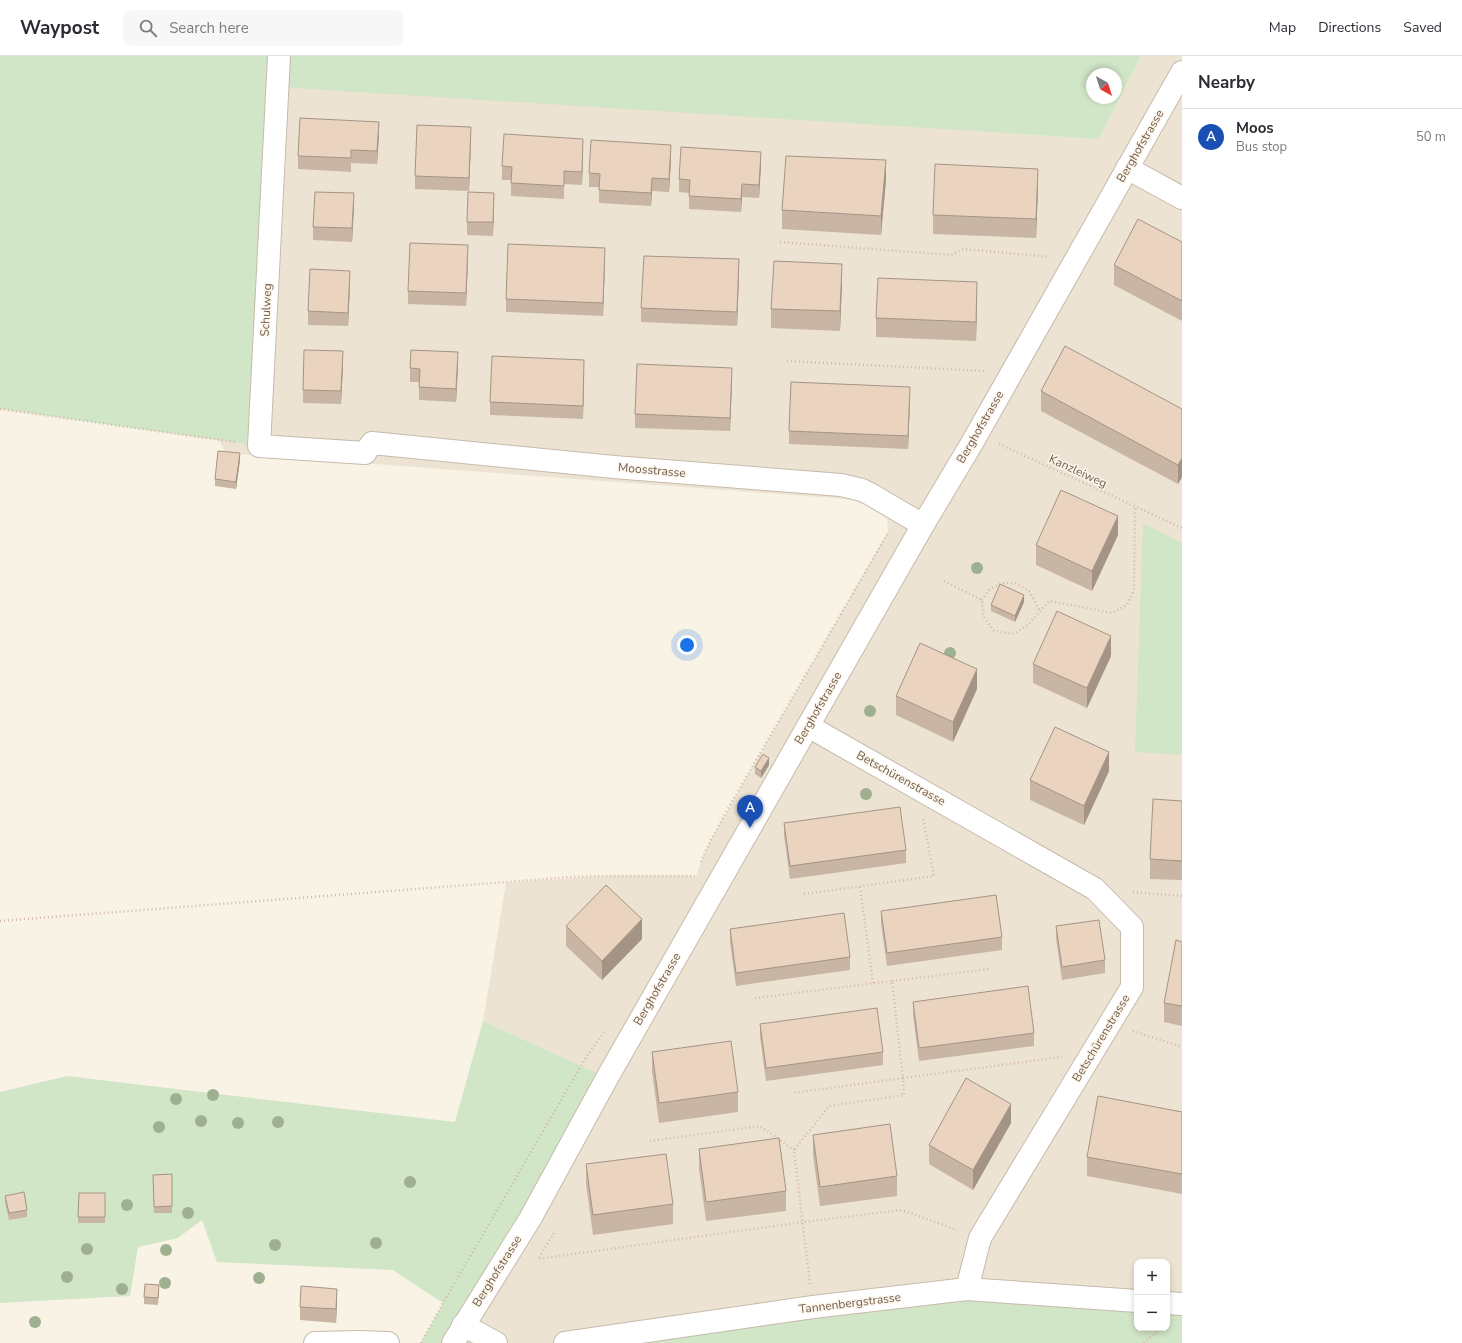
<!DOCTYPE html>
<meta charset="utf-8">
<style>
body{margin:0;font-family:"Nunito Sans",sans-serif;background:#f7f7f7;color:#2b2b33}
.controls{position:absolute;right:12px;bottom:12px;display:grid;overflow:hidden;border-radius:8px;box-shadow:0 2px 6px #0003}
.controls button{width:36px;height:36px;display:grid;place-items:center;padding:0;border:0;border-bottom:1px solid #e1e1e2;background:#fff;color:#2b2b33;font:20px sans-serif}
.compass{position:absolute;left:1086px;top:12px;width:36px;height:36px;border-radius:50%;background:#fff;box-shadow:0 2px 6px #0003;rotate:141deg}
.you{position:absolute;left:687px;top:589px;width:14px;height:14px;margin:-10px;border:3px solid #fff;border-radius:50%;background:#1a73e8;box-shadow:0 0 0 6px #1a73e833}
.badge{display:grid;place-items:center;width:26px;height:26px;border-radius:50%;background:#1a73e8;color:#fff;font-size:13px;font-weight:700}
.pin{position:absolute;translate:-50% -33px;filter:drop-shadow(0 1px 2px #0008)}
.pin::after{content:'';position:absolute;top:21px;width:14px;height:12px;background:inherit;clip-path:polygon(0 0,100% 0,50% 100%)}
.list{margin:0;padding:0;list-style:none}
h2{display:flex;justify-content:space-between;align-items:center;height:52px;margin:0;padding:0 16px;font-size:17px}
h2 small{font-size:13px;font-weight:400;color:#7c7c81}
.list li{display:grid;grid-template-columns:26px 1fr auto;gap:12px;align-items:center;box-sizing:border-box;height:56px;padding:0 16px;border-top:1px solid #e1e1e2}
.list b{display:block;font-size:15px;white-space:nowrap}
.list p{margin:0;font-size:13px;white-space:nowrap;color:#7c7c81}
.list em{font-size:13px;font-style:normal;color:#7c7c81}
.icon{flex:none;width:22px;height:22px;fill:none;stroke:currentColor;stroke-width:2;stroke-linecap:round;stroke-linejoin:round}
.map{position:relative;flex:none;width:1182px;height:1287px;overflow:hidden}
header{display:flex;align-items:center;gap:24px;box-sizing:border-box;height:56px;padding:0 20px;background:#fff;border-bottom:1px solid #e1e1e2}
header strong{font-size:19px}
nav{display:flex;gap:22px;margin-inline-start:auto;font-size:14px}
.search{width:280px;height:36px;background:#f7f7f7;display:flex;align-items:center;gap:10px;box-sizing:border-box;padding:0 14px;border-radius:8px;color:#7c7c81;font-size:15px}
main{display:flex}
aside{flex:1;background:#fff}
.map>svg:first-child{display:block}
.residential{fill:#ede3d3}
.green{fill:#d1e5c7;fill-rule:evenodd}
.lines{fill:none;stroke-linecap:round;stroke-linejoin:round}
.minor-casing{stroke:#c7baac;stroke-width:24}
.path{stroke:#d0b9a5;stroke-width:2.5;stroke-dasharray:1 3;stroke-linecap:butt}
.minor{stroke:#fff;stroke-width:22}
.tree{fill:#9fb091}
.wall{fill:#c9b5a4}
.shaded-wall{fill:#a49486}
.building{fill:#ead3bf;stroke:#a49486}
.labels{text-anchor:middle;stroke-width:3;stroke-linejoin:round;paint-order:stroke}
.street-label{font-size:12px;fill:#705c4e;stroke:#fdf7ec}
</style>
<header>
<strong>Waypost</strong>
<div class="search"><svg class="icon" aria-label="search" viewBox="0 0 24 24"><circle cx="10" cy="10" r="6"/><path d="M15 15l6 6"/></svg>Search here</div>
<nav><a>Map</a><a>Directions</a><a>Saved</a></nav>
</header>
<main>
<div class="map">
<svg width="1182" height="1287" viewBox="0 0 1182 1287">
<rect width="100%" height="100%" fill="#f9f3e6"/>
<path class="residential" d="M 1141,0 L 1182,0 L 1182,1248 L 1167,1247 L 1167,1206 L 1137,1206 L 1137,1245 L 565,1287 L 496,1287 L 463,1269 L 606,1022 L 483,965 L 506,827 L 605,820 L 696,820 L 702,803 L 711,783 L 888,475 L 886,446 L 226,397 L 219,384 L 244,26 L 1099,83 Z"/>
<g class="green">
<path d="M 0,0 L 1141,0 L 1099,83 L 278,31 L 259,390 L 0,353 ZM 1092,18 L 1116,18 L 1116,42 L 1092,42 Z"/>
<path d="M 1143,467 L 1182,487 L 1182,699 L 1135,696 Z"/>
<path d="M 483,965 L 607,1022 L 463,1269 L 496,1287 L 421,1287 L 443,1247 L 393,1214 L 217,1206 L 202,1164 L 178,1182 L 138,1191 L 130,1240 L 0,1247 L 0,1036 L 67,1020 L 455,1066 Z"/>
<path d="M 967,1233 L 1137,1245 L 1137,1272 L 1167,1272 L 1167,1247 L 1182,1248 L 1182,1287 L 565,1287 Z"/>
</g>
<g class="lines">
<g class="minor-casing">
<g id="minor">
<path d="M 279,0 L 259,390 L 365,397 L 372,387 L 614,411 L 841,429 L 862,434 L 870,438 L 923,469"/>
<path d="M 1127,112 L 1182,142"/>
<path d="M 808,670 L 1095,833 L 1132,871 L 1132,931 L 980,1182 L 967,1233"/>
<path d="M 1167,1247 L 1182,1248"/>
<path d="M 463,1269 L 496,1287"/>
<path d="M 315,1287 L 358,1286 L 388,1287"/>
<path d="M 453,1287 L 530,1163 L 607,1022 L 923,469 L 972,387 L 1182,16"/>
<path d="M 565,1287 L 813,1251 L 967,1233 L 1137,1245"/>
</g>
</g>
<g class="path">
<path d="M 780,186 L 951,199 L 964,193 L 1049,201"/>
<path d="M 787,305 L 985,315"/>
<path d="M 0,353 L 235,386"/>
<path d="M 999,388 L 1182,472"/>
<path d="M 944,525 L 982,544 L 983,560 L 994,575 L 1014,578 L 1029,568 L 1049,545 L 1112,557 L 1127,549 L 1134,534 L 1135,451"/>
<path d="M 982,544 L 989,534 L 1002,527 L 1015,527 L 1029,535 L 1040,555"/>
<path d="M 701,806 L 706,794 L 726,756 L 888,477"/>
<path d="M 860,831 L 873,927"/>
<path d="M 1133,836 L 1182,840"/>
<path d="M 804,838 L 934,820 L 923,762"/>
<path d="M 0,865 L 571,821 L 605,820 L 695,820"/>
<path d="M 892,925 L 990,913"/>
<path d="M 755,942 L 892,925 L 903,1022 L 793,1037"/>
<path d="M 1133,975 L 1182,991"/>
<path d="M 650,1085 L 760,1070 L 794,1094"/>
<path d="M 554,1177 L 538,1203 L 803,1166 L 902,1154 L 957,1174"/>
<path d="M 810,1228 L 794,1094 L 829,1050 L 904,1039 L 903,1022 L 1062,1001"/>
<path d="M 421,1287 L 443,1247 L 588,998 L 604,976"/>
<path d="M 1144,1287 L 1157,1276 L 1158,1272"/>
</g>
<use href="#minor" class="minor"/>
</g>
<g class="tree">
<circle cx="977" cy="512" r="6"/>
<circle cx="950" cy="597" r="6"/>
<circle cx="870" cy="655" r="6"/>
<circle cx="866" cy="738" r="6"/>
<circle cx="213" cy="1039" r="6"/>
<circle cx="176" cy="1043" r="6"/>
<circle cx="201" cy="1065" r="6"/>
<circle cx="278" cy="1066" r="6"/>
<circle cx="238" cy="1067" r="6"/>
<circle cx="159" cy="1071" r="6"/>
<circle cx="410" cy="1126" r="6"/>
<circle cx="127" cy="1149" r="6"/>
<circle cx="188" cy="1157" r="6"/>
<circle cx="376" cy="1187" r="6"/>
<circle cx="275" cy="1189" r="6"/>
<circle cx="87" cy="1193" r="6"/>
<circle cx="166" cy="1194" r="6"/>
<circle cx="67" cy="1221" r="6"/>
<circle cx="259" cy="1222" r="6"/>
<circle cx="165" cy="1227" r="6"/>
<circle cx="122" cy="1233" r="6"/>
<circle cx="35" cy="1266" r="6"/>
</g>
<g class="wall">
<path d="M 379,79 L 377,108 L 351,107 L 351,116 L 298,113 L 298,100 Z"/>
<path d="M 471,84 L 469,135 L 415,133 L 415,120 Z"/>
<path d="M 583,96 L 582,129 L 564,128 L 564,143 L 511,140 L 511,124 L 502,124 L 502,110 Z"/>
<path d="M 671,103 L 669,136 L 652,135 L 651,150 L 599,147 L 599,131 L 589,131 L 589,117 Z"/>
<path d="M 761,109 L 759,142 L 742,141 L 741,156 L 689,153 L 689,137 L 679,136 L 679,123 Z"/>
<path d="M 886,124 L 881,179 L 782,173 L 782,154 Z"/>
<path d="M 1038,132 L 1036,182 L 933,178 L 933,159 Z"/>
<path d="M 354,150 L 352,186 L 313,184 L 313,171 Z"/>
<path d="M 494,151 L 493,180 L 467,179 L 467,166 Z"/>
<path d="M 1182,186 L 1182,265 L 1114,229 L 1114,209 Z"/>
<path d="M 468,202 L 466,250 L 408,248 L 408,235 Z"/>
<path d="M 605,205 L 603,260 L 506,256 L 506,243 Z"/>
<path d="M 739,217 L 737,270 L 641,266 L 641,252 Z"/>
<path d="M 842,227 L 840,275 L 771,272 L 771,253 Z"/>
<path d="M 350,228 L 348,270 L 308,269 L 308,255 Z"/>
<path d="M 977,245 L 976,285 L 876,281 L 876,262 Z"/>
<path d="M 343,309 L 341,348 L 303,347 L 303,334 Z"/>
<path d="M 458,310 L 456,346 L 419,344 L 419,326 L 410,326 L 410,312 Z"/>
<path d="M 584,317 L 583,363 L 490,359 L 490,346 Z"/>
<path d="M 732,325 L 730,375 L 635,372 L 635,358 Z"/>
<path d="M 1041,335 L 1182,353 L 1182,421 L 1178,428 L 1041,355 Z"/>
<path d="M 910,344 L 908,393 L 789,388 L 789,375 Z"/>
<path d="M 240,404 L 236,433 L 215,430 L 215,423 Z"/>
<path d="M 1118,479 L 1092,535 L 1036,509 L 1036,489 Z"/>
<path d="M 1024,546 L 1015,566 L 991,555 L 991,549 Z"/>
<path d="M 1111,600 L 1087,652 L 1033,627 L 1033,608 Z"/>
<path d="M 977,633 L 953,686 L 896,659 L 896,640 Z"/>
<path d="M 769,709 L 761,722 L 755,718 L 755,711 Z"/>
<path d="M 1109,715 L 1084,769 L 1030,744 L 1030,724 Z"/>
<path d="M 1182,745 L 1182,824 L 1150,823 L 1150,803 Z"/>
<path d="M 784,767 L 906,794 L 906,807 L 790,823 L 784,780 Z"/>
<path d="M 881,855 L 1002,881 L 1002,894 L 887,910 L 881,868 Z"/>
<path d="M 566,870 L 642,883 L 602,924 L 566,890 Z"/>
<path d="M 1056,870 L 1105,904 L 1105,917 L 1062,924 L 1056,883 Z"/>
<path d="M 730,873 L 850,901 L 850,914 L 736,930 L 730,886 Z"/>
<path d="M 1182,886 L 1182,970 L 1164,966 L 1164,947 Z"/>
<path d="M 913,946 L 1034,977 L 1034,990 L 919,1005 L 913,959 Z"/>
<path d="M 760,968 L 883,996 L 883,1009 L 766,1025 L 760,981 Z"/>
<path d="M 652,996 L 738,1036 L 738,1056 L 659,1067 L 652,1016 Z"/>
<path d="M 1182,1056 L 1182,1138 L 1087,1120 L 1087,1101 Z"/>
<path d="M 1011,1067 L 973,1134 L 929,1108 L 929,1089 Z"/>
<path d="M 813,1079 L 897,1120 L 897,1140 L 820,1150 L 813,1099 Z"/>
<path d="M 699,1093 L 786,1135 L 786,1155 L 706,1165 L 699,1113 Z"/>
<path d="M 586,1108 L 673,1148 L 673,1168 L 593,1179 L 586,1128 Z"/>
<path d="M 172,1118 L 172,1157 L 154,1157 L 153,1119 Z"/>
<path d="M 79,1137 L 105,1137 L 105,1167 L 78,1167 Z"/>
<path d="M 5,1140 L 27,1154 L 27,1161 L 9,1164 L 5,1146 Z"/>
<path d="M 159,1236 L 158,1249 L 144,1248 L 144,1241 Z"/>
<path d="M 337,1246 L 336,1267 L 300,1264 L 300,1251 Z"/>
</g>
<g class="shaded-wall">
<path d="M 379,66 L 379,79 L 377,108 L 377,95 Z"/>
<path d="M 471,71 L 471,84 L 469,135 L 469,122 Z"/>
<path d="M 583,83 L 583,96 L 582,129 L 582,116 Z"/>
<path d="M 671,89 L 671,103 L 669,136 L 669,123 Z"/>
<path d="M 761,96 L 761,109 L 759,142 L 759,129 Z"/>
<path d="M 886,104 L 886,124 L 881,179 L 881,160 Z"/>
<path d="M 1038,113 L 1038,132 L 1036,182 L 1036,163 Z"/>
<path d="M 652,122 L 652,135 L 651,150 L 651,137 Z"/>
<path d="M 742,128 L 742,141 L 741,156 L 741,143 Z"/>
<path d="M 354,137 L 354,150 L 352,186 L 352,172 Z"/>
<path d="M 494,137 L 494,151 L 493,180 L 493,166 Z"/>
<path d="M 468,189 L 468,202 L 466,250 L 466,237 Z"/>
<path d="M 605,192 L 605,205 L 603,260 L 603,247 Z"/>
<path d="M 739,203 L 739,217 L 737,270 L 737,256 Z"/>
<path d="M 842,208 L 842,227 L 840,275 L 840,255 Z"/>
<path d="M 350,215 L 350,228 L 348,270 L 348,257 Z"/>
<path d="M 977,226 L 977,245 L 976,285 L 976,266 Z"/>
<path d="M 343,295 L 343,309 L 341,348 L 341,335 Z"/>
<path d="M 458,296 L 458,310 L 456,346 L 456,333 Z"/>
<path d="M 584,304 L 584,317 L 583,363 L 583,350 Z"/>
<path d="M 732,312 L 732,325 L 730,375 L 730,362 Z"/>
<path d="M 910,331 L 910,344 L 908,393 L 908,380 Z"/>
<path d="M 240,397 L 240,404 L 236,433 L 236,426 Z"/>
<path d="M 1182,402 L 1182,421 L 1178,428 L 1178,409 Z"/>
<path d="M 1118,460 L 1118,479 L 1092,535 L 1092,515 Z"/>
<path d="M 1024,539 L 1024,546 L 1015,566 L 1015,560 Z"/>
<path d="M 1111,580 L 1111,600 L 1087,652 L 1087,632 Z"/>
<path d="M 977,613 L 977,633 L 953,686 L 953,666 Z"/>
<path d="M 1109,696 L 1109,715 L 1084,769 L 1084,750 Z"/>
<path d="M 769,702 L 769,709 L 761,722 L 761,715 Z"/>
<path d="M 642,863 L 642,883 L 602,924 L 602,905 Z"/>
<path d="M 1011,1048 L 1011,1067 L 973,1134 L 973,1114 Z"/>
<path d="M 337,1233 L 337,1246 L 336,1267 L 336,1253 Z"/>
</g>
<g class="building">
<path d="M 300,62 L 379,66 L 377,95 L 351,94 L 351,102 L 298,100 Z"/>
<path d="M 417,69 L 471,71 L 469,122 L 415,120 Z"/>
<path d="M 504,78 L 583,83 L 582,116 L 564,115 L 564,130 L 511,127 L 512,111 L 502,110 Z"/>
<path d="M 591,84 L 671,89 L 669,123 L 652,122 L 651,137 L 599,134 L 600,118 L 589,117 Z"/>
<path d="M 681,91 L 761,96 L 759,129 L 742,128 L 741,143 L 689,140 L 690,124 L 679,123 Z"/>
<path d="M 786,100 L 886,104 L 881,160 L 782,154 Z"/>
<path d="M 935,108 L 1038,113 L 1036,163 L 933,159 Z"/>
<path d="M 315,136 L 354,137 L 352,172 L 313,171 Z"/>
<path d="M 468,136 L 494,137 L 493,166 L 467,166 Z"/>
<path d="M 1138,163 L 1182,186 L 1182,245 L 1114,209 Z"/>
<path d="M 410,187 L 468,189 L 466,237 L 408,235 Z"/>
<path d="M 508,188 L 605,192 L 603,247 L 506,243 Z"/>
<path d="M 644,200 L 739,203 L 737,256 L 641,252 Z"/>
<path d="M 774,205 L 842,208 L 840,255 L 771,253 Z"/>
<path d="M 310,213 L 350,215 L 348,257 L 308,255 Z"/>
<path d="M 878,222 L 977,226 L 976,266 L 876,262 Z"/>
<path d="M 1065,290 L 1182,353 L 1182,402 L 1178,409 L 1041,335 Z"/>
<path d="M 304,294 L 343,295 L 341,335 L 303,334 Z"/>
<path d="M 411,294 L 458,296 L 456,333 L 419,331 L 420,313 L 410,312 Z"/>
<path d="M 492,300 L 584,304 L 583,350 L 490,346 Z"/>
<path d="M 637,308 L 732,312 L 730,362 L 635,358 Z"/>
<path d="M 791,326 L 910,331 L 908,380 L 789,375 Z"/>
<path d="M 218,395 L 240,397 L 236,426 L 215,423 Z"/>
<path d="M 1061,434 L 1118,460 L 1092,515 L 1036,489 Z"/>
<path d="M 1000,528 L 1024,539 L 1015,560 L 991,549 Z"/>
<path d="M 1057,555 L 1111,580 L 1087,632 L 1033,608 Z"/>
<path d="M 920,587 L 977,613 L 953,666 L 896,640 Z"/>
<path d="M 1055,671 L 1109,696 L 1084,750 L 1030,724 Z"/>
<path d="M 763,698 L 769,702 L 761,715 L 755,711 Z"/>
<path d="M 1153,743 L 1182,745 L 1182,805 L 1150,803 Z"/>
<path d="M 900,751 L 906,794 L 790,810 L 784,767 Z"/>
<path d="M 606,829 L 642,863 L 602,905 L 566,870 Z"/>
<path d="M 996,839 L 1002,881 L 887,897 L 881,855 Z"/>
<path d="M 844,857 L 850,901 L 736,917 L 730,873 Z"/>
<path d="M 1099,864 L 1105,904 L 1062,911 L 1056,870 Z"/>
<path d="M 1176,884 L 1182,886 L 1182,950 L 1164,947 Z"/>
<path d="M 1028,930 L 1034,977 L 919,992 L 913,946 Z"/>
<path d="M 877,952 L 883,996 L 766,1012 L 760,968 Z"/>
<path d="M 731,985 L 738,1036 L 659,1047 L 652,996 Z"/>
<path d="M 966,1022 L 1011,1048 L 973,1114 L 929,1089 Z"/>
<path d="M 1098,1040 L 1182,1056 L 1182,1118 L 1087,1101 Z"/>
<path d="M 890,1068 L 897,1120 L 820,1131 L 813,1079 Z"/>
<path d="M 779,1082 L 786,1135 L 706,1146 L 699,1093 Z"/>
<path d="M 666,1098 L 673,1148 L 593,1159 L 586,1108 Z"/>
<path d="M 172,1118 L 172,1150 L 154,1151 L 153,1119 Z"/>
<path d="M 24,1136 L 27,1154 L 9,1157 L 5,1140 Z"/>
<path d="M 79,1137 L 105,1137 L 105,1161 L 78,1161 Z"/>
<path d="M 145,1228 L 159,1229 L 158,1242 L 144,1241 Z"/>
<path d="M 301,1230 L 337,1233 L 336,1253 L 300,1251 Z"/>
</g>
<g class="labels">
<g class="street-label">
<text transform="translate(1140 90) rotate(-60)" y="4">Berghofstrasse</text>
<text transform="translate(266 254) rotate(-87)" y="4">Schulweg</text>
<text transform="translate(980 371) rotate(-60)" y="4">Berghofstrasse</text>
<text transform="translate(652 414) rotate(5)" y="4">Moosstrasse</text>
<text transform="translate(1078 415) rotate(25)" y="4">Kanzleiweg</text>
<text transform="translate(818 652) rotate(-60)" y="4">Berghofstrasse</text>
<text transform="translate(901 722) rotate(29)" y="4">Betschürenstrasse</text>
<text transform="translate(657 933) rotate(-60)" y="4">Berghofstrasse</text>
<text transform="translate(1101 982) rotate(-59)" y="4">Betschürenstrasse</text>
<text transform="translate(497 1215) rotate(-58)" y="4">Berghofstrasse</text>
<text transform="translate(850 1247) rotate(-7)" y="4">Tannenbergstrasse</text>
</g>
</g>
</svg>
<div class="controls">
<button>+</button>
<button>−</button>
</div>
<svg class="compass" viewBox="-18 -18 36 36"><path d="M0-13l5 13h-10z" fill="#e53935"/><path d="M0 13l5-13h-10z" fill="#7c7c81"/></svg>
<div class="you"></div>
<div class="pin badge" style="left:750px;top:772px;background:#1a4fb4">A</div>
</div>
<aside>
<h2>Nearby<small></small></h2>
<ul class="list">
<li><span class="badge" style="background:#1a4fb4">A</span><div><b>Moos</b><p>Bus stop</p></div><em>50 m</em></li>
</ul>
</aside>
</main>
